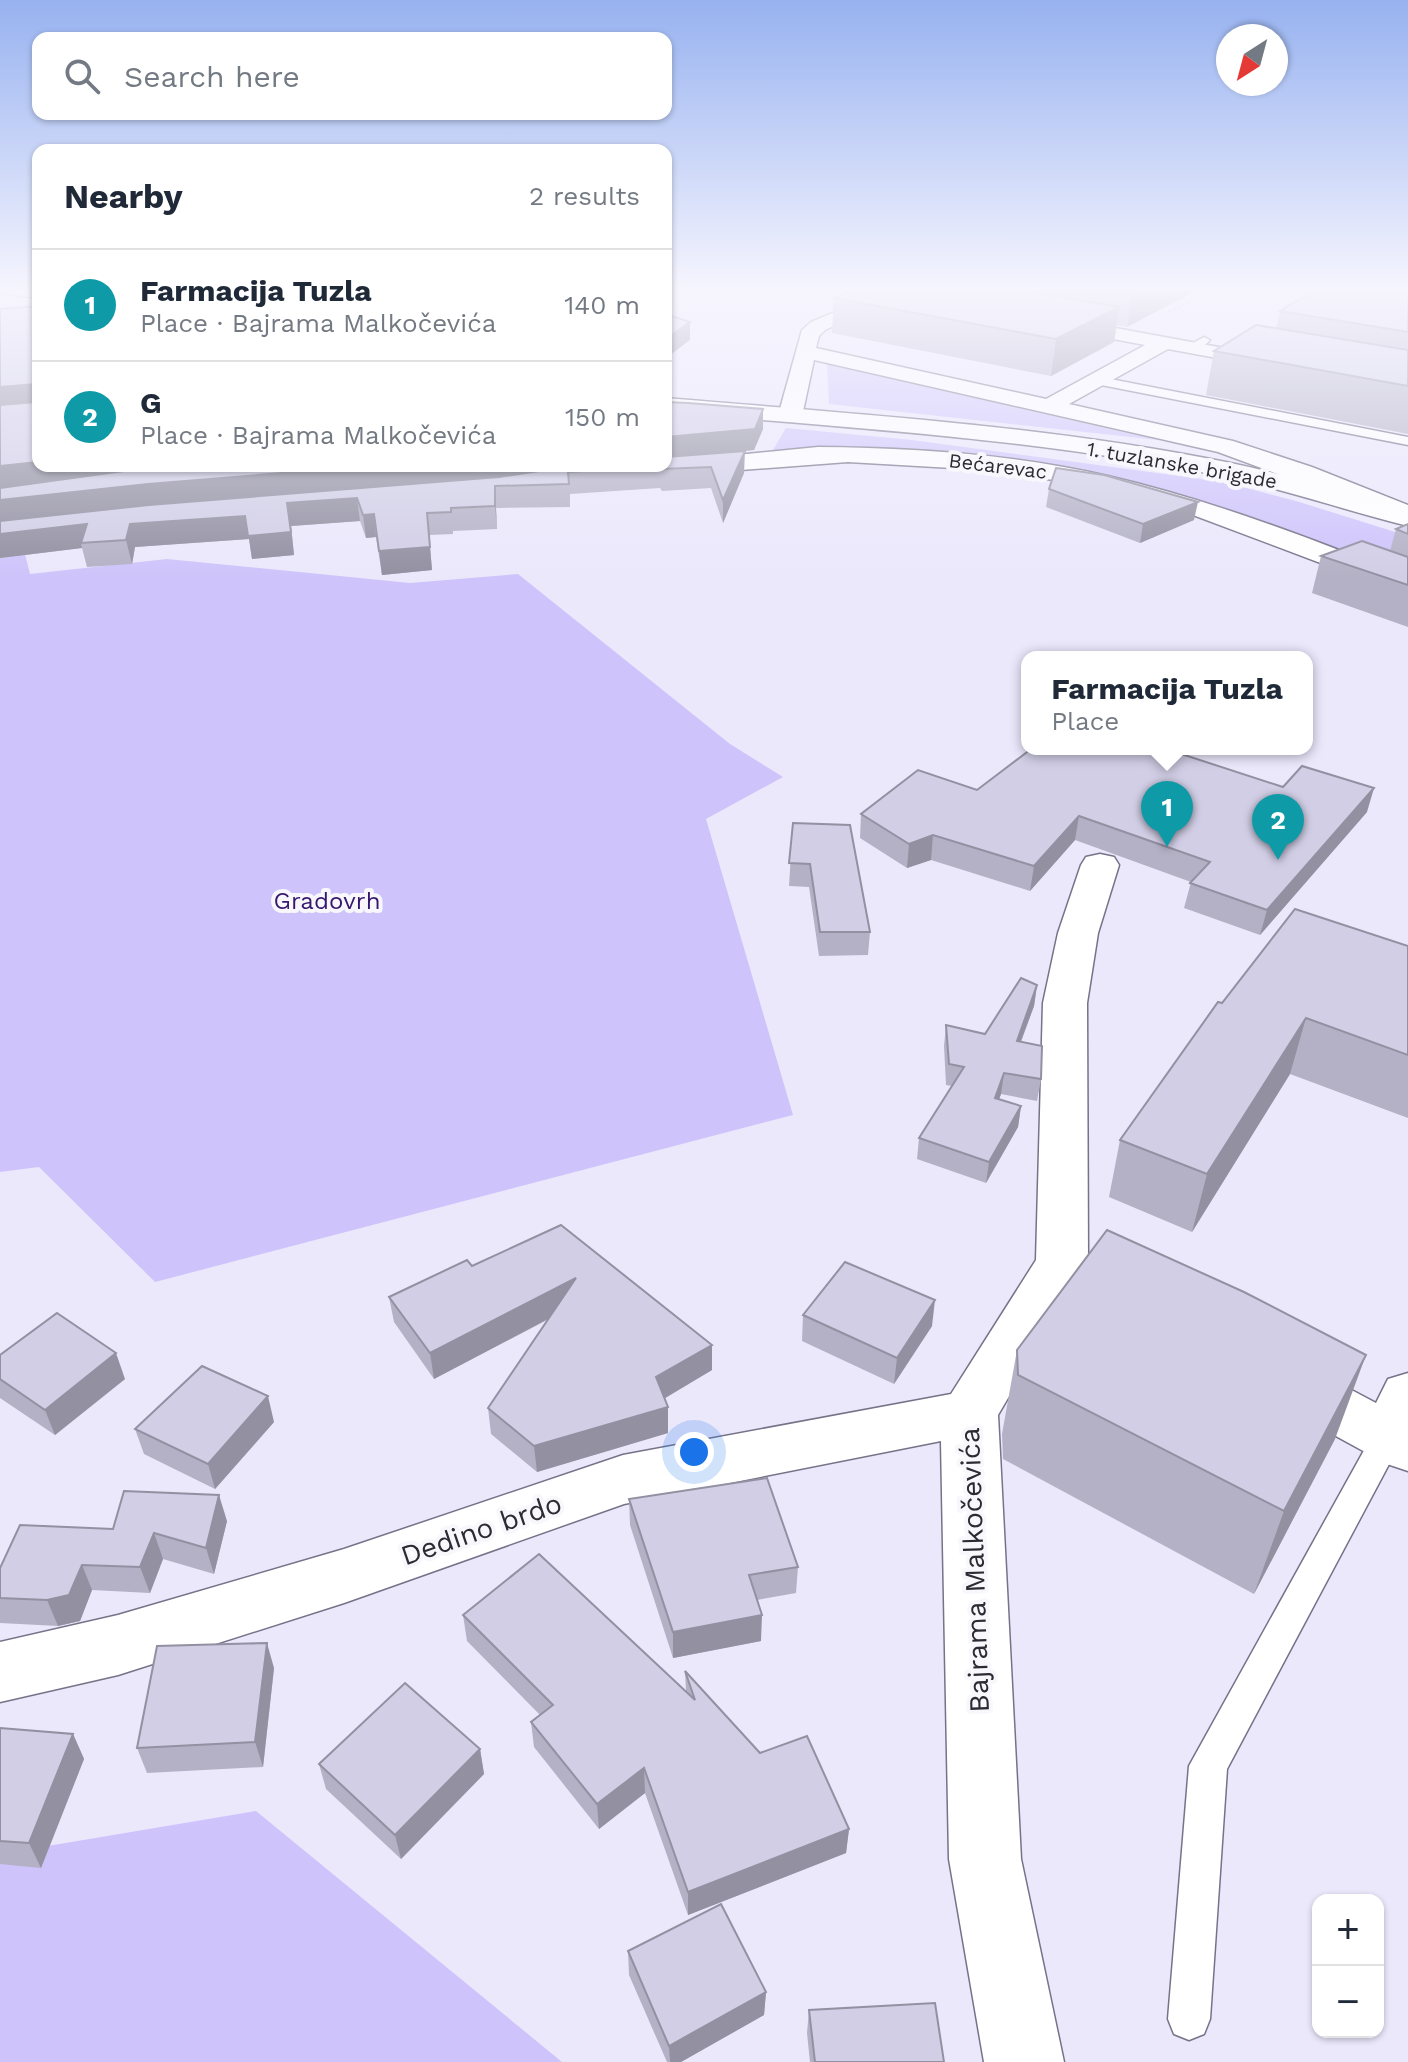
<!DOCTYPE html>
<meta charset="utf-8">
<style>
body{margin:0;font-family:"Work Sans",sans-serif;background:#f6f6f7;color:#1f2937}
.controls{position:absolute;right:24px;bottom:24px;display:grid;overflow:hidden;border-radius:16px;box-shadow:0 2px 6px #0004}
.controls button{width:72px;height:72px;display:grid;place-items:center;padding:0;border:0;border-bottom:2px solid #e0e1e3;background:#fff;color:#1f2937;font:40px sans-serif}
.compass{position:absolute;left:1216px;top:24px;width:72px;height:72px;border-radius:50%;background:#fff;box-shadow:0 2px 6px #0004;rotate:216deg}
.you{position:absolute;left:694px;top:1452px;width:28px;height:28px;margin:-20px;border:6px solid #fff;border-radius:50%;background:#1a73e8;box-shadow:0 0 0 12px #1a73e833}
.badge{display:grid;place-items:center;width:52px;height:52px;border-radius:50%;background:#b45309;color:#fff;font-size:26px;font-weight:700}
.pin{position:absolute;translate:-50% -66px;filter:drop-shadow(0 2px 4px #0008)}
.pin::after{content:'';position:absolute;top:42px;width:28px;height:24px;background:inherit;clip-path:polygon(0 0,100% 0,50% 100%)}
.popup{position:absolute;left:1021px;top:651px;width:292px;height:104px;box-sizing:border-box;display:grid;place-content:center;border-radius:16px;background:#fff;filter:drop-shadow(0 2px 6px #0005);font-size:26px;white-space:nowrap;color:#747a83}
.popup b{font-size:30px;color:#1f2937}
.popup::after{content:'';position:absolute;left:50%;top:100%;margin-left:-16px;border:16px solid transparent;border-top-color:#fff}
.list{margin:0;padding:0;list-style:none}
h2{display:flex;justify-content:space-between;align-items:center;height:104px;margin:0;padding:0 32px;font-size:34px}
h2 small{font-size:26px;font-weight:400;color:#747a83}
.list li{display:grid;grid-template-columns:52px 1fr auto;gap:24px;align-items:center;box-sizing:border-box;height:112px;padding:0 32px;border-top:2px solid #e0e1e3}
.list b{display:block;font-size:30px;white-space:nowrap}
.list p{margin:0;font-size:26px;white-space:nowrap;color:#747a83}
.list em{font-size:26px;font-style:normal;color:#747a83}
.icon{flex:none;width:44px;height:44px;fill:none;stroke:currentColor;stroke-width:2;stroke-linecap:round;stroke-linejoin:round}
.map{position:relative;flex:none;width:1408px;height:2062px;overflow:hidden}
.search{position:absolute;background:#fff;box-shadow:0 2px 6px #0004;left:32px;top:32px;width:640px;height:88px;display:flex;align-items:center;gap:20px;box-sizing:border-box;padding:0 28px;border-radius:16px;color:#747a83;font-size:30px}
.panel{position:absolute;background:#fff;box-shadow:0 2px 6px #0004;left:32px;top:144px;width:640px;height:328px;border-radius:16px}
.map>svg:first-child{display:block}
.green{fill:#cec4fb}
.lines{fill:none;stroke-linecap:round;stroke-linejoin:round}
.lane-casing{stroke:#767288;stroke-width:3}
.street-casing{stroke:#767288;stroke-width:3}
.primary-casing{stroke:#767288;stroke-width:3}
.path{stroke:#afacbd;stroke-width:2;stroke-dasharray:2 3;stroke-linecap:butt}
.lane{fill:#fff;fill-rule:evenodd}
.street{fill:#fff;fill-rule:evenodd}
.primary{fill:#fff;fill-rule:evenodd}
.wall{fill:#b4b1c6}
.shaded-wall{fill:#9290a1}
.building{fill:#d1cee6;stroke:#9290a1;stroke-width:2}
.labels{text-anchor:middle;stroke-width:8;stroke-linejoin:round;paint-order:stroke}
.far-street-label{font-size:20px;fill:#2c2b34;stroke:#f8f7fc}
.park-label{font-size:24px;fill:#36176d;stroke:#f8f7fc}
.near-street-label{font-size:28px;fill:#2c2b34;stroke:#f8f7fc}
</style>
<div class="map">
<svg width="1408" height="2062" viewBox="0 0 1408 2062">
<rect width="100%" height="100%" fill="#ebe8fc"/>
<g class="green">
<path d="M 827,364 L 1158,440 L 829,404 Z"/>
<path d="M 786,428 L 912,440 L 1224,482 L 1296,501 L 1408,536 L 1408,546 L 1370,561 L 1148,488 L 861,451 L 773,450 Z"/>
<path d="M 25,554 L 30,574 L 167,559 L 410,583 L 518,574 L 730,744 L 783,777 L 706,819 L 793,1115 L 155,1282 L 39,1167 L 0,1172 L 0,558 Z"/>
<path d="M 256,1811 L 562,2062 L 0,2062 L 0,1854 Z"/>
</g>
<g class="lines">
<g class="lane-casing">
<g id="lane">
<path d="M 1204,337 L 1210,340 C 1205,346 1197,351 1189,349 L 1189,345 Z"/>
<path d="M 1095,376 L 1408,437 L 1408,445 L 1091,383 L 1089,380 Z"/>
<path d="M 1388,1423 L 1399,1427 L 1404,1436 L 1227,1769 L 1210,2019 L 1204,2034 L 1189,2040 L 1174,2034 L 1168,2019 L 1189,1766 L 1377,1427 Z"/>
</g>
</g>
<g class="street-casing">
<g id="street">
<path d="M 0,289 L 38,289 L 38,298 L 1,293 Z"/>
<path d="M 890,289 L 898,294 L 896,298 L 825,330 L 819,336 L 816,348 L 1046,399 L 1145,345 L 1049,327 L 1046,323 L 1049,319 L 1056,317 L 1278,358 L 1282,362 L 1278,366 L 1271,368 L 1168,349 L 1069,404 L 1233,441 L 1312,467 L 1408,505 L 1408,522 L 1218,452 L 814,360 L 802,416 L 798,421 L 782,421 L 778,416 L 802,330 L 811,322 Z"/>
<path d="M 818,447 C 915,448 1013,454 1108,476 C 1211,500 1310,538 1408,577 L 1408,596 L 1185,512 L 1061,481 L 970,469 L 848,462 L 687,474 L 678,472 L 675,467 L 678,462 L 687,460 Z"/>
<path d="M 1100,854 L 1114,857 L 1119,865 L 1098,933 L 1087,1003 L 1088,1262 L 998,1415 L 1021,1859 L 1064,2062 L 984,2062 L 949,1859 L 941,1441 L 624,1504 L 344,1603 L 118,1675 L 0,1702 L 0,1642 L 118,1615 L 344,1549 L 623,1455 L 951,1394 L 1036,1260 L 1043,1003 L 1058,933 L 1081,865 L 1086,857 Z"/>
<path d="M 1290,1362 L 1310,1368 L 1376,1403 L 1388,1379 L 1408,1373 L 1408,1471 L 1387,1464 L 1270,1400 L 1262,1384 L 1270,1368 Z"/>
</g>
</g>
<g class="primary-casing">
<path id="primary" d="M 666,398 C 853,414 1042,425 1226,462 C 1288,475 1348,492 1408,510 L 1408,526 C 1347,511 1288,490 1226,477 C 1042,439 853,428 666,412 Z"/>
</g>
<path class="path" d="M 1169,312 L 1215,289"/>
<use href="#lane" class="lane"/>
<use href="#street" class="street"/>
<use href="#primary" class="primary"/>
</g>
<g class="wall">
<path d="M 857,289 L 1199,289 L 1127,327 L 1117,325 L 1114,342 L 1051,376 L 832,333 L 834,298 Z"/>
<path d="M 1408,289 L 1408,434 L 1206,395 L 1214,351 L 1276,329 L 1280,311 Z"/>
<path d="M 0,309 L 38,466 L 666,466 L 763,409 L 763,429 L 754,450 L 720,453 L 744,473 L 723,523 L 711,488 L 662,491 L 660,488 L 570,494 L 570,507 L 496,508 L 497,529 L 453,531 L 453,534 L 429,535 L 432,570 L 382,575 L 376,537 L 366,538 L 360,521 L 291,526 L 294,555 L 252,559 L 249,539 L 135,547 L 132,564 L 87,567 L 82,548 L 0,558 Z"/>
<path d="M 1049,489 L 1194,520 L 1140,543 L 1046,507 Z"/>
<path d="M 1408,524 L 1408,627 L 1312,593 L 1321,556 L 1390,551 L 1396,529 Z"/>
<path d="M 1283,787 L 1367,812 L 1260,935 L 1184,908 L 1191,882 L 1075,840 L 1030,891 L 931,860 L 907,868 L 860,838 L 861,814 L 977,790 Z"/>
<path d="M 793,823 L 870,932 L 868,955 L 819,956 L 809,887 L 789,886 Z"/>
<path d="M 1408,946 L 1408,1118 L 1290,1074 L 1192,1232 L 1109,1197 L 1120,1140 L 1222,1003 Z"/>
<path d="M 1037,985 L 1034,1006 L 1021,1042 L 1041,1079 L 1037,1101 L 1001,1094 L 999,1099 L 1021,1106 L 1018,1127 L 986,1183 L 917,1159 L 919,1138 L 952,1086 L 946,1085 L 944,1046 L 946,1025 L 985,1034 Z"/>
<path d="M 472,1266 L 712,1370 L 664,1398 L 668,1407 L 668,1433 L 537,1472 L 491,1434 L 488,1408 L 549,1319 L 434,1379 L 394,1322 L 389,1297 Z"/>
<path d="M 803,1315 L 932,1326 L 894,1384 L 802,1341 Z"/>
<path d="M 1017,1350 L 1335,1439 L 1254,1594 L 1003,1459 L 1002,1434 Z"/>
<path d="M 0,1355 L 125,1379 L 55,1435 L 0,1398 Z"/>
<path d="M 274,1422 L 215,1489 L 144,1454 L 135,1429 Z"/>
<path d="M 629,1499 L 798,1567 L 796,1593 L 757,1600 L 761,1641 L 673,1658 L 630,1525 Z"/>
<path d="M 227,1521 L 214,1574 L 163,1559 L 150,1593 L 92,1590 L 80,1621 L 58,1626 L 0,1623 L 0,1568 L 113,1529 Z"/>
<path d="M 463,1615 L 686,1691 L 685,1671 L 760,1753 L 849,1829 L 846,1853 L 688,1915 L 645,1793 L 599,1829 L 534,1747 L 531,1722 L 540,1715 L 467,1641 Z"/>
<path d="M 274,1668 L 263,1767 L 147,1773 L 137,1748 Z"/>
<path d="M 0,1728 L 73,1734 L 84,1759 L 41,1868 L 0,1864 Z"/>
<path d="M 480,1749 L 484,1774 L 401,1859 L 326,1789 L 319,1764 Z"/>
<path d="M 628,1951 L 766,1992 L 764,2015 L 681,2062 L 667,2062 L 629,1975 Z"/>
<path d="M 809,2010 L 944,2062 L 810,2062 L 807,2033 Z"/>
</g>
<g class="shaded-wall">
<path d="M 1133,289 L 1199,289 L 1127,327 Z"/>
<path d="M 1119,307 L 1114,342 L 1051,376 L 1056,339 Z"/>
<path d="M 690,322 L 690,340 L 666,358 L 666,339 Z"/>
<path d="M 35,384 L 38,404 L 0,408 L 0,387 Z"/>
<path d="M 763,409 L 763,429 L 754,450 L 666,458 L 666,437 Z"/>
<path d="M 745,451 L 744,473 L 723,523 L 723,500 Z"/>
<path d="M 38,462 L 38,466 L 176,466 L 0,489 L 0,466 Z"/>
<path d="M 368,466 L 583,466 L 500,477 L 0,523 L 0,500 L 148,484 Z"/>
<path d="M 495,486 L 496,508 L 497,529 L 495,506 Z"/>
<path d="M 357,498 L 360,521 L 291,526 L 294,555 L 252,559 L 249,539 L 135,547 L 132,564 L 126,540 L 130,524 L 287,503 Z"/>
<path d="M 1198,502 L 1194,520 L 1140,543 L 1143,524 Z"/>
<path d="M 374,514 L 376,537 L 366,538 L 363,515 Z"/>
<path d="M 87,524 L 81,543 L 82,548 L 0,558 L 0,534 Z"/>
<path d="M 429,535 L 432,570 L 382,575 L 379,551 Z"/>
<path d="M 1374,788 L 1367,812 L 1260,935 L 1267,910 Z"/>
<path d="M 1079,816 L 1075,840 L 1030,891 L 1034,866 Z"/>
<path d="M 933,835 L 931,860 L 907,868 L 909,844 Z"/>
<path d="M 1037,985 L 1034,1006 L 1013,1062 L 1017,1041 Z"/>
<path d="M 1306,1018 L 1290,1074 L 1192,1232 L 1207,1174 Z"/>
<path d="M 1004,1073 L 1001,1094 L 992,1119 L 995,1098 Z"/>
<path d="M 1021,1106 L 1018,1127 L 986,1183 L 989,1162 Z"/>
<path d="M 576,1278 L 578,1303 L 434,1379 L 430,1353 Z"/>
<path d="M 935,1300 L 932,1326 L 894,1384 L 897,1358 Z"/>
<path d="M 712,1345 L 712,1370 L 657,1403 L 656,1377 Z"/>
<path d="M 116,1353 L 125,1379 L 55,1435 L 45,1410 Z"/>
<path d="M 1366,1355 L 1335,1439 L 1254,1594 L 1284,1511 Z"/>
<path d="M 268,1396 L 274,1422 L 215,1489 L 208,1464 Z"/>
<path d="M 668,1407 L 668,1433 L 537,1472 L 534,1446 Z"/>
<path d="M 219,1495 L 227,1521 L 214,1574 L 206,1548 Z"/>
<path d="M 154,1533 L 163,1559 L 150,1593 L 140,1567 Z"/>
<path d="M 82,1565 L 92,1590 L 80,1621 L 58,1626 L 47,1600 Z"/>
<path d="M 762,1615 L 761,1641 L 673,1658 L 673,1632 Z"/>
<path d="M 267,1643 L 274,1668 L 263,1767 L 255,1742 Z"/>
<path d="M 73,1734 L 84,1759 L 41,1868 L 29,1843 Z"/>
<path d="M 480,1749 L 484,1774 L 401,1859 L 395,1835 Z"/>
<path d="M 644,1768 L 645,1793 L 599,1829 L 597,1804 Z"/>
<path d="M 849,1829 L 846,1853 L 688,1915 L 688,1892 Z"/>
<path d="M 766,1992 L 764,2015 L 681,2062 L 670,2062 L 669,2046 Z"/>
</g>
<g class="building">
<path d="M 857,289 L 1014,289 L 1119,307 L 1056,339 L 834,298 Z"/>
<path d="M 1317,289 L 1408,289 L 1408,332 L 1280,311 Z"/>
<path d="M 38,306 L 38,462 L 0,466 L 0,405 L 35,402 L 35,384 L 0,387 L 0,309 Z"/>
<path d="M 666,314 L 690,322 L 666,339 Z"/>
<path d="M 1256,325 L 1408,350 L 1408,386 L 1214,351 Z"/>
<path d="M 666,402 L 688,403 L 763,409 L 755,429 L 666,437 Z"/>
<path d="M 745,451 L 723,500 L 711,467 L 661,469 L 660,466 L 666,466 L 666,457 Z"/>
<path d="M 160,466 L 368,466 L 148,484 L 0,500 L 0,488 Z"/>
<path d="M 572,466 L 656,466 L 568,472 L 569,484 L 495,486 L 495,506 L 451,508 L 451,512 L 427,513 L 430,547 L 379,551 L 374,514 L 363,515 L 357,498 L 287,503 L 291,532 L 248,536 L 245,516 L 130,524 L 126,540 L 81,543 L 87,524 L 0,534 L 0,521 L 149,505 L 499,477 Z"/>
<path d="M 1056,468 L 1104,475 L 1198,502 L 1143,524 L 1049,489 Z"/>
<path d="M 1408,524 L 1408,534 L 1396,529 Z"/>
<path d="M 1362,541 L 1408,557 L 1408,585 L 1321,556 Z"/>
<path d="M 1031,749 L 1166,749 L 1283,787 L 1302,766 L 1374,788 L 1267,910 L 1190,883 L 1210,862 L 1079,816 L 1034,866 L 933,835 L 909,844 L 861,814 L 918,770 L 977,790 Z"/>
<path d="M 793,823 L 850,825 L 870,932 L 820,932 L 810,864 L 789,863 Z"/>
<path d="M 1295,909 L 1408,946 L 1408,1055 L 1306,1018 L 1207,1174 L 1120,1140 L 1218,1002 L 1222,1003 Z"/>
<path d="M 1021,978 L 1037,985 L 1017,1041 L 1042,1046 L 1041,1079 L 1004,1073 L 995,1098 L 1021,1106 L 989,1162 L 919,1138 L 964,1067 L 949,1064 L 946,1025 L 985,1034 Z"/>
<path d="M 561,1225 L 712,1345 L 656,1377 L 668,1407 L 534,1446 L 488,1408 L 576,1278 L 430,1353 L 389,1297 L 467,1260 L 472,1266 Z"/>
<path d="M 1107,1230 L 1244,1292 L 1366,1355 L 1284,1511 L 1018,1375 L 1017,1350 Z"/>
<path d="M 845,1262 L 935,1300 L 897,1358 L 803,1315 Z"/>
<path d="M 57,1313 L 116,1353 L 45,1410 L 0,1379 L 0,1355 Z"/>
<path d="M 202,1366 L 268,1396 L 208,1464 L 135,1429 Z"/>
<path d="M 767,1478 L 798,1567 L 749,1575 L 762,1615 L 673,1632 L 629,1499 Z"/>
<path d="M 124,1491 L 219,1495 L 206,1548 L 154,1533 L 140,1567 L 82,1565 L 69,1595 L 47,1600 L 0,1598 L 0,1568 L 20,1525 L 113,1529 Z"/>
<path d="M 539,1554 L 695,1700 L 685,1671 L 760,1753 L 807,1736 L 849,1829 L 688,1892 L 644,1768 L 597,1804 L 531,1722 L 553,1705 L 463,1615 Z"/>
<path d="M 267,1643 L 255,1742 L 137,1748 L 157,1646 Z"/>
<path d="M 405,1683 L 480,1749 L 395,1835 L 319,1764 Z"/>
<path d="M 0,1728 L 73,1734 L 29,1843 L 0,1841 Z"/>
<path d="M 721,1904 L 766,1992 L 669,2046 L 628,1951 Z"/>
<path d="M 935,2003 L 944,2062 L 815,2062 L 809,2010 Z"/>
</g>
<linearGradient id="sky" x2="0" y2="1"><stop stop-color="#97b2f0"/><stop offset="0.5" stop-color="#f6f5fe"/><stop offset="1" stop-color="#f6f5fe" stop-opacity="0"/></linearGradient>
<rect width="1408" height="577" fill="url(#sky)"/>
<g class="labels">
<g class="far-street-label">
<text transform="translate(1182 465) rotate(10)" y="7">1. tuzlanske brigade</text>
<text transform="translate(998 466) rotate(7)" y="7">Bećarevac</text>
</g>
<g class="park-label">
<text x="327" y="909">Gradovrh</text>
</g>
<g class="near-street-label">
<text transform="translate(481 1529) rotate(-19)" y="10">Dedino brdo</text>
<text transform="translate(974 1570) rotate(-92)" y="10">Bajrama Malkočevića</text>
</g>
</g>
</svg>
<div class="controls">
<button>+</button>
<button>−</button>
</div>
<svg class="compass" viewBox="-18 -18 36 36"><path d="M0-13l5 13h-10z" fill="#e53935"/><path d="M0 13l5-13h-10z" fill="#747a83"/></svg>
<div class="you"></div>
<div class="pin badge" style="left:1167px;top:847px;background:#0f9aa8">1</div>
<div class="popup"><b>Farmacija Tuzla</b>Place</div>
<div class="pin badge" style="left:1278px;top:860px;background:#0f9aa8">2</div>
<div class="search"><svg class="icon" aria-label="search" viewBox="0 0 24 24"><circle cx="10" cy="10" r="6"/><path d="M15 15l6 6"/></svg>Search here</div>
<section class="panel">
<h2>Nearby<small>2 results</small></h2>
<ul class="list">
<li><span class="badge" style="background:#0f9aa8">1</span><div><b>Farmacija Tuzla</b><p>Place · Bajrama Malkočevića</p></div><em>140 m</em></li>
<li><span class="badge" style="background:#0f9aa8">2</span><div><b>G</b><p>Place · Bajrama Malkočevića</p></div><em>150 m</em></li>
</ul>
</section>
</div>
